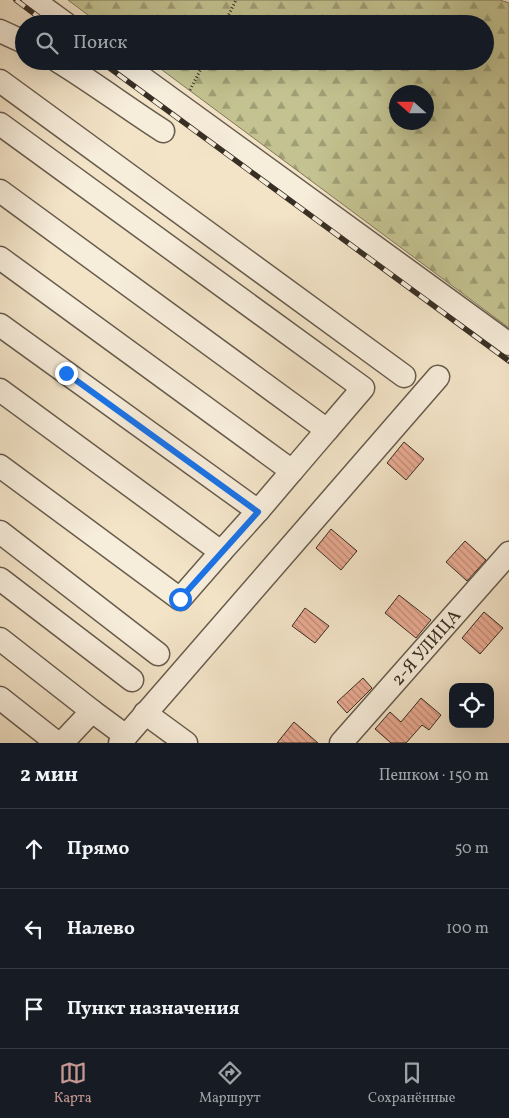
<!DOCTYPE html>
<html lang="ru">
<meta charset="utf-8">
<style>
body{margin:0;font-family:Vollkorn,serif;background:#20242c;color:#f1f3f6}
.controls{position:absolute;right:15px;bottom:15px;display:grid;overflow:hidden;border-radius:10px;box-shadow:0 5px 20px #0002}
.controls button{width:45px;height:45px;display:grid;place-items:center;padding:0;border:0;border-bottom:1px solid #363941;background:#171b24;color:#f1f3f6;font:25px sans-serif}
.compass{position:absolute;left:389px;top:85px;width:45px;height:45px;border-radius:50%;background:#171b24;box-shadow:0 5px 20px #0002;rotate:291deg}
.stop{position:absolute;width:15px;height:15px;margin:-11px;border:4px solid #1a73e8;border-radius:50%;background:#fff}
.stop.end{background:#1a73e8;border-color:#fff;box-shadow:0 1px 5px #0008}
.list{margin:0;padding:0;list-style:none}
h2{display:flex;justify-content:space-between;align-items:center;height:65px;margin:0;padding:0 20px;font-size:21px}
h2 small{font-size:16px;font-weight:400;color:#9ea1a6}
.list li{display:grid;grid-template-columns:32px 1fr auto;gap:15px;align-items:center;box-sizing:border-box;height:80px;padding:0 20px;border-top:1px solid #363941}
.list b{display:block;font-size:19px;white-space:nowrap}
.list em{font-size:16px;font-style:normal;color:#9ea1a6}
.icon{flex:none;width:28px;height:28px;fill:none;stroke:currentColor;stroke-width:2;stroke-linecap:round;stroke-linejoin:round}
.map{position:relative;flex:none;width:509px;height:743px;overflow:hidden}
.search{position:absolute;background:#171b24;box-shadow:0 5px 20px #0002;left:15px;right:15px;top:15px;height:55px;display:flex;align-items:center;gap:12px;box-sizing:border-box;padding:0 18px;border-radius:28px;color:#9ea1a6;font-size:19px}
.sheet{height:305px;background:#171b24}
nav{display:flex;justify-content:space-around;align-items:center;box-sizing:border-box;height:70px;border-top:1px solid #363941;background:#171b24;font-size:14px;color:#9ea1a6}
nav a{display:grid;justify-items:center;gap:2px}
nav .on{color:#c59692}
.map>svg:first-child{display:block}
.forest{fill:url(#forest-firs);stroke:#7e785a;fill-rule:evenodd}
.building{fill:url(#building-back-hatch);stroke:#382f24}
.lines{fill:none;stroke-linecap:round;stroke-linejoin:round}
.minor-casing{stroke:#675c4d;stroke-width:25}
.path{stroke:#382f24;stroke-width:3;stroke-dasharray:1 2.5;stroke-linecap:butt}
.minor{stroke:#f7eddb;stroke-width:22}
.rail-casing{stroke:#382f24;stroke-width:5.5}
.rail{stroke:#f7eddb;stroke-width:4;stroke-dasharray:11;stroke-linecap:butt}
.route{stroke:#1a73e8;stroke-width:6}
.labels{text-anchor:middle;stroke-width:4;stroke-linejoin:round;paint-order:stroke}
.street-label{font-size:18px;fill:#382f24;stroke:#f7eddb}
</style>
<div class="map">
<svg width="509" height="743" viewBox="0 0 509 743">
<defs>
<pattern id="forest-firs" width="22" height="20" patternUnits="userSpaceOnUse" patternTransform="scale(1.25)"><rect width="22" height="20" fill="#c3c290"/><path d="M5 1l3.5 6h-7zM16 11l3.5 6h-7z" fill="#9f9e75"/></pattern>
<pattern id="building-back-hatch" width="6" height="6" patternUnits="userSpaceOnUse" patternTransform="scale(1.25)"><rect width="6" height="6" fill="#e9aa92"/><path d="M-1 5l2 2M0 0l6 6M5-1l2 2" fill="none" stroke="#be8b77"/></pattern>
</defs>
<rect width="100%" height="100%" fill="#f3e4c8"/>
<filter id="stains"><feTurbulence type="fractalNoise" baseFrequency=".004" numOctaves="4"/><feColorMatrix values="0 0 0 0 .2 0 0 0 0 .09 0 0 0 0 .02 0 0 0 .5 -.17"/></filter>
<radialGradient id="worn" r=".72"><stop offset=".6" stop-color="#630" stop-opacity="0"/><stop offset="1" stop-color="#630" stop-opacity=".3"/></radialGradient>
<path class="forest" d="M 68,0 L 500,0 L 509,3 L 509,328 L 150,61 L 485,61 L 485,24 L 100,24 ZM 396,92 L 426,92 L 426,122 L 396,122 Z"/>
<g class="building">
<path d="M 404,442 L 424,459 L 406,480 L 387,463 Z"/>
<path d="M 331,529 L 357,551 L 341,570 L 316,548 Z"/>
<path d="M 465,541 L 486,560 L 467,581 L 446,562 Z"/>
<path d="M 399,595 L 431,620 L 416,638 L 385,613 Z"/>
<path d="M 305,608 L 329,626 L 315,643 L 292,626 Z"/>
<path d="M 484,612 L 503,628 L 480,654 L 462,638 Z"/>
<path d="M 363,678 L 372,688 L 347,713 L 337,702 Z"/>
<path d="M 421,698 L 441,715 L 429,730 L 422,725 L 406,743 L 391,743 L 375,729 L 390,712 L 401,722 Z"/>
<path d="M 294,722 L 318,743 L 277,743 Z"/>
</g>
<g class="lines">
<g class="minor-casing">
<g id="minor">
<path d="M 33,0 L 66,24"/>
<path d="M 0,31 L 24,42"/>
<path d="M 58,61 C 94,83 127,108 163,131"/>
<path d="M 119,61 L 509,344"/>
<path d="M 0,81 L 404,376"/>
<path d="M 0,124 L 363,388 L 327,430 L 0,191"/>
<path d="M 0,258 L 292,471 L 327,430"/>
<path d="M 0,325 L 258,511 L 221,552"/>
<path d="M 0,390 L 221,552 L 180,599 L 0,466"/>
<path d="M 258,511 L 292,471"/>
<path d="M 0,532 L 158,654"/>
<path d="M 0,579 L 132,680"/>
<path d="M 0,639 L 92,711 L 62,743"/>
<path d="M 0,698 L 57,743"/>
<path d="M 92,711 L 126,736"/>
<path d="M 145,713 L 186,743"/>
<path d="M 120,743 L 438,377"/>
<path id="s1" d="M 341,743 L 509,553"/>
</g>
</g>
<g class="path">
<path d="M 224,24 L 236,0"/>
<path d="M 190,90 L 205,61"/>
</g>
<use href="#minor" class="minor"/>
<g class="rail-casing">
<g id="rail">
<path d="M 16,0 L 48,24"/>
<path d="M 100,61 L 509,361"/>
</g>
</g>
<use href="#rail" class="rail"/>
</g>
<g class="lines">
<path class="route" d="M 66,373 L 258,512 L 180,599"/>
</g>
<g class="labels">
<g class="street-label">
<text dy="6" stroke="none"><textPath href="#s1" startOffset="128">2-Я УЛИЦА</textPath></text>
</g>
</g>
<rect width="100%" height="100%" filter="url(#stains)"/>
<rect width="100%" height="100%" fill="url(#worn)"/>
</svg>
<div class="controls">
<button><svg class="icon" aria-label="locate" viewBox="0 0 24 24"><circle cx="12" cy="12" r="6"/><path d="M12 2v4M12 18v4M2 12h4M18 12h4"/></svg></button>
</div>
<svg class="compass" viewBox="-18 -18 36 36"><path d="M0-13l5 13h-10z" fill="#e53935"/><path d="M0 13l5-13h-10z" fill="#9ea1a6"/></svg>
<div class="stop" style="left:180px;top:599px"></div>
<div class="stop end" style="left:66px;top:373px"></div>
<div class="search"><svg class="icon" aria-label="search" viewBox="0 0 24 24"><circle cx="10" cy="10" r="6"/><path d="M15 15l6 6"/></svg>Поиск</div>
</div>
<section class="sheet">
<h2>2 мин<small>Пешком · 150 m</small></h2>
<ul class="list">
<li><svg class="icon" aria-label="ahead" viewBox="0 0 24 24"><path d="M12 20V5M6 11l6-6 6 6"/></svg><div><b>Прямо</b></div><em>50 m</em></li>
<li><svg class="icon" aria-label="left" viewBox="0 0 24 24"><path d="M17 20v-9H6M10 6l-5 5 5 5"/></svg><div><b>Налево</b></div><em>100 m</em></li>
<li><svg class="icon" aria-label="arrive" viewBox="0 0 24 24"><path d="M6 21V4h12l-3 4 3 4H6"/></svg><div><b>Пункт назначения</b></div></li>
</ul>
</section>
<nav>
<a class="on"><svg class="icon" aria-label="map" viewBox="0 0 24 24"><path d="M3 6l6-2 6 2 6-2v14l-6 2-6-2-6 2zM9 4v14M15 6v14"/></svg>Карта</a>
<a><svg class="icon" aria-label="directions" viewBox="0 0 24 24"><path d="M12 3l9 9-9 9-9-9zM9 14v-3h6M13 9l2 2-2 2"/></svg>Маршрут</a>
<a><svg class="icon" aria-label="saved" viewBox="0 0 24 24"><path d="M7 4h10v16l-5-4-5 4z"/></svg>Сохранённые</a>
</nav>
